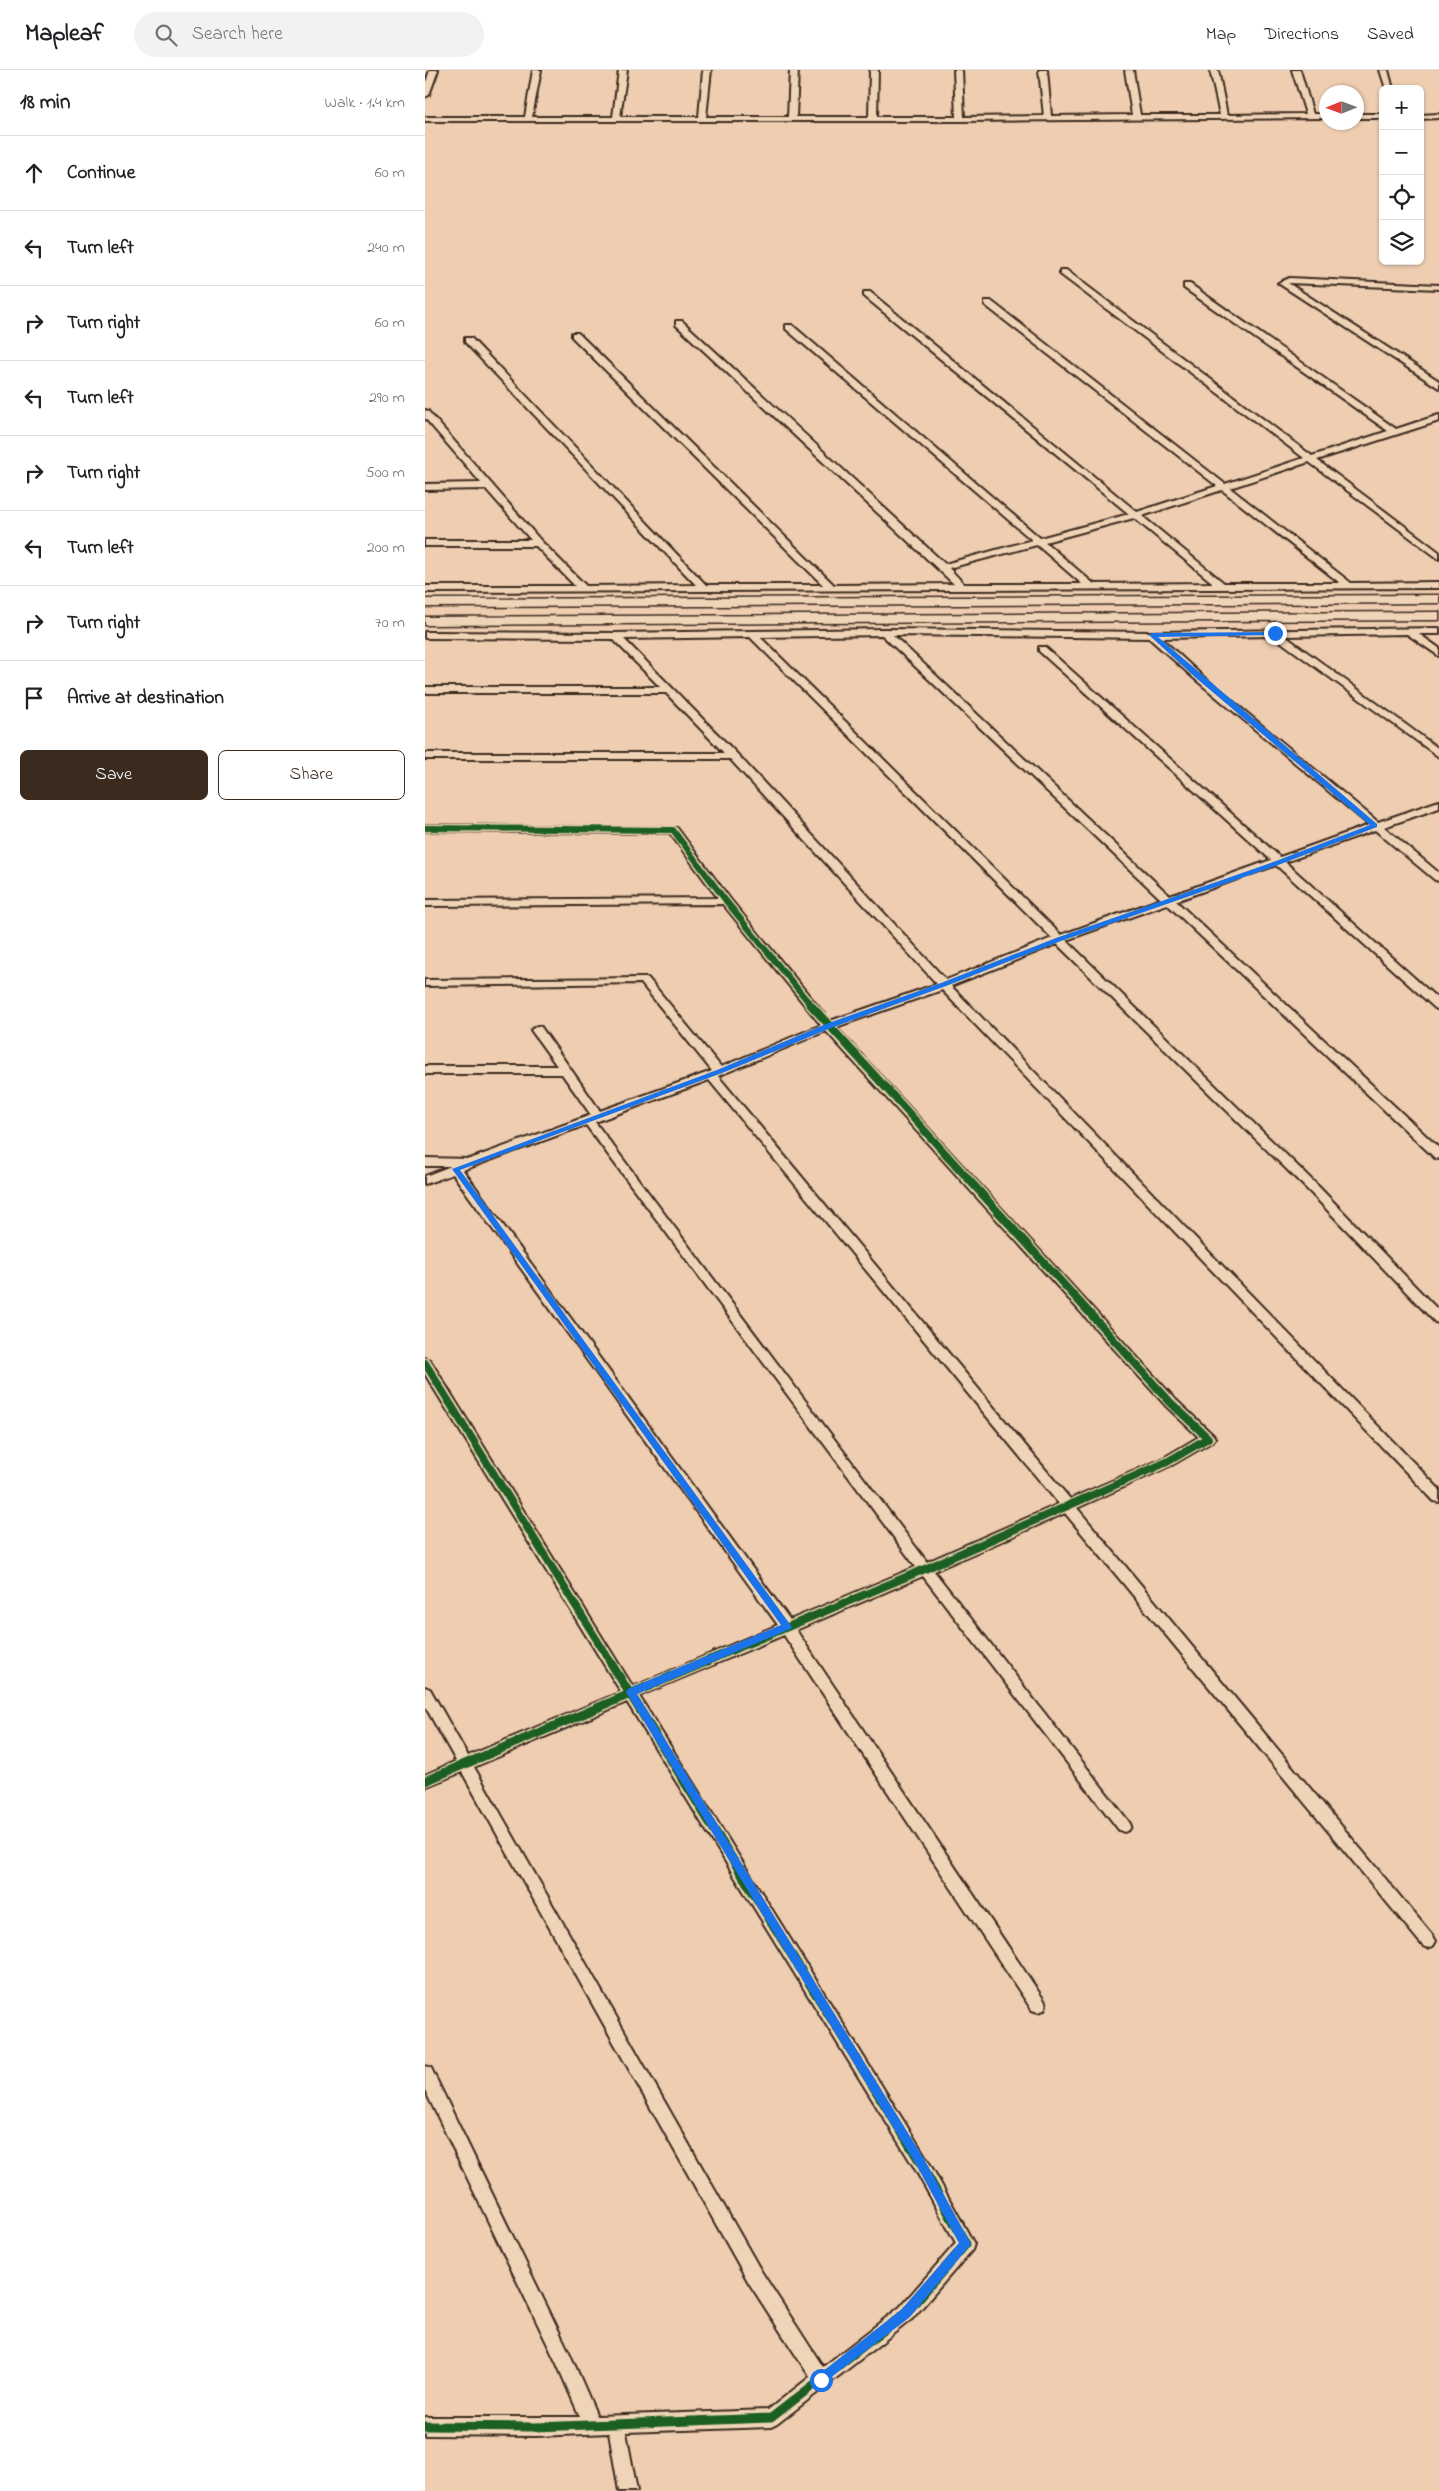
<!DOCTYPE html>
<meta charset="utf-8">
<style>
body{margin:0;font-family:"Indie Flower",sans-serif;background:#f2f2f2;color:#202124}
.controls{position:absolute;right:15px;top:15px;display:grid;overflow:hidden;border-radius:8px;box-shadow:0 1px 4px #0004}
.controls button{width:45px;height:45px;display:grid;place-items:center;padding:0;border:0;border-bottom:1px solid #e0e0e0;background:#fff;color:#202124;font:25px sans-serif}
.compass{position:absolute;left:894px;top:15px;width:45px;height:45px;border-radius:50%;background:#fff;box-shadow:0 1px 4px #0004;rotate:269deg}
.stop{position:absolute;width:15px;height:15px;margin:-11px;border:4px solid #1a73e8;border-radius:50%;background:#fff}
.stop.end{background:#1a73e8;border-color:#fff;box-shadow:0 1px 5px #0008}
.list{margin:0;padding:0;list-style:none}
h2{display:flex;justify-content:space-between;align-items:center;height:65px;margin:0;padding:0 20px;font-size:21px}
h2 small{font-size:16px;font-weight:400;color:#757577}
.list li{display:grid;grid-template-columns:32px 1fr auto;gap:15px;align-items:center;box-sizing:border-box;height:75px;padding:0 20px;border-top:1px solid #e0e0e0}
.list b{display:block;font-size:19px;white-space:nowrap}
.list em{font-size:16px;font-style:normal;color:#757577}
.actions{display:flex;gap:10px;padding:15px 20px}
.actions a{flex:1;padding:11px 0;border:1px solid #3b2a1e;border-radius:8px;text-align:center;font-size:18px;color:#3b2a1e}
.actions .main{background:#3b2a1e;color:#fff}
.icon{flex:none;width:28px;height:28px;fill:none;stroke:currentColor;stroke-width:2;stroke-linecap:round;stroke-linejoin:round}
.map{position:relative;flex:none;width:1014px;height:2421px;overflow:hidden}
header{display:flex;align-items:center;gap:30px;box-sizing:border-box;height:70px;padding:0 25px;background:#fff;border-bottom:1px solid #e0e0e0}
header strong{font-size:24px}
nav{display:flex;gap:28px;margin-inline-start:auto;font-size:18px}
.search{width:350px;height:45px;background:#f2f2f2;display:flex;align-items:center;gap:12px;box-sizing:border-box;padding:0 18px;border-radius:28px;color:#757577;font-size:19px}
main{display:flex}
aside{flex:1;background:#fff}
.map>svg:first-child{display:block}
.lines{fill:none;stroke-linecap:round;stroke-linejoin:round}
.street-casing{stroke:#3b2a1e;stroke-width:4}
.secondary-casing{stroke:#3b2a1e;stroke-width:3}
.street{fill:#f0d4b7;fill-rule:evenodd}
.secondary{fill:#f0d4b7;fill-rule:evenodd}
.cycleway-far2-casing{stroke:#f0d4b7;stroke-width:9}
.cycleway-far1-casing{stroke:#f0d4b7;stroke-width:11}
.cycleway-casing{stroke:#f0d4b7;stroke-width:12}
.cycleway-far2{stroke:#1b5e20;stroke-width:6}
.cycleway-far1{stroke:#1b5e20;stroke-width:8}
.cycleway{stroke:#1b5e20;stroke-width:9}
.route{fill:#1a73e8}
</style>
<header>
<strong>Mapleaf</strong>
<div class="search"><svg class="icon" aria-label="search" viewBox="0 0 24 24"><circle cx="10" cy="10" r="6"/><path d="M15 15l6 6"/></svg>Search here</div>
<nav><a>Map</a><a>Directions</a><a>Saved</a></nav>
</header>
<main>
<aside>
<h2>18 min<small>Walk · 1.4 km</small></h2>
<ul class="list">
<li><svg class="icon" aria-label="ahead" viewBox="0 0 24 24"><path d="M12 20V5M6 11l6-6 6 6"/></svg><div><b>Continue</b></div><em>60 m</em></li>
<li><svg class="icon" aria-label="left" viewBox="0 0 24 24"><path d="M17 20v-9H6M10 6l-5 5 5 5"/></svg><div><b>Turn left</b></div><em>240 m</em></li>
<li><svg class="icon" aria-label="right" viewBox="0 0 24 24"><path d="M7 20v-9h11M14 6l5 5-5 5"/></svg><div><b>Turn right</b></div><em>60 m</em></li>
<li><svg class="icon" aria-label="left" viewBox="0 0 24 24"><path d="M17 20v-9H6M10 6l-5 5 5 5"/></svg><div><b>Turn left</b></div><em>290 m</em></li>
<li><svg class="icon" aria-label="right" viewBox="0 0 24 24"><path d="M7 20v-9h11M14 6l5 5-5 5"/></svg><div><b>Turn right</b></div><em>500 m</em></li>
<li><svg class="icon" aria-label="left" viewBox="0 0 24 24"><path d="M17 20v-9H6M10 6l-5 5 5 5"/></svg><div><b>Turn left</b></div><em>200 m</em></li>
<li><svg class="icon" aria-label="right" viewBox="0 0 24 24"><path d="M7 20v-9h11M14 6l5 5-5 5"/></svg><div><b>Turn right</b></div><em>70 m</em></li>
<li><svg class="icon" aria-label="arrive" viewBox="0 0 24 24"><path d="M6 21V4h12l-3 4 3 4H6"/></svg><div><b>Arrive at destination</b></div></li>
</ul>
<div class="actions"><a class="main">Save</a><a>Share</a></div>
</aside>
<div class="map">
<svg width="1014" height="2421" viewBox="0 0 1014 2421">
<rect width="100%" height="100%" fill="#eecdb1"/>
<filter id="ink" filterUnits="userSpaceOnUse"><feTurbulence type="fractalNoise" baseFrequency=".02" numOctaves="2"/><feDisplacementMap in="SourceGraphic" scale="10" xChannelSelector="R" yChannelSelector="G"/><feConvolveMatrix kernelMatrix="1 2 1 2 8 2 1 2 1" color-interpolation-filters="sRGB"/></filter>
<g filter="url(#ink)">
<g class="lines">
<g class="street-casing">
<g id="street">
<path d="M 5,0 L 13,0 L 4,25 L 0,27 L 0,15 Z"/>
<path d="M 108,0 L 116,0 L 107,47 L 188,47 L 194,0 L 202,0 L 195,47 L 274,47 L 278,0 L 286,0 L 281,47 L 363,47 L 365,0 L 373,0 L 371,47 L 444,47 L 445,0 L 453,0 L 452,47 L 531,47 L 529,0 L 537,0 L 539,47 L 619,46 L 614,0 L 622,0 L 626,46 L 707,45 L 700,0 L 708,0 L 715,45 L 795,45 L 785,0 L 793,0 L 802,45 L 881,44 L 867,0 L 875,0 L 888,44 L 902,44 L 902,48 L 535,51 L 0,51 L 0,47 L 100,47 Z"/>
<path d="M 955,0 L 963,0 L 968,19 L 961,19 Z"/>
<rect x="932" y="44" width="26" height="4"/>
<path d="M 1014,44 L 1014,48 L 995,49 L 995,45 Z"/>
<path d="M 635,200 L 641,200 L 887,386 L 963,361 L 759,218 L 759,214 L 765,214 L 971,359 L 1014,345 L 1014,351 L 892,390 L 1014,482 L 1014,489 L 884,392 L 805,418 L 926,513 L 1014,512 L 1014,518 L 0,522 L 0,516 L 150,516 L 111,476 L 0,476 L 0,470 L 106,470 L 61,419 L 0,420 L 0,414 L 56,413 L 0,348 L 0,340 L 3,341 L 116,471 L 161,516 L 271,515 L 40,272 L 40,268 L 46,268 L 281,515 L 398,515 L 147,267 L 147,263 L 153,263 L 409,515 L 529,514 L 251,255 L 251,251 L 257,251 L 520,494 L 607,470 L 361,259 L 361,255 L 367,255 L 615,468 L 704,444 L 439,226 L 439,222 L 445,222 L 712,442 L 792,416 L 560,235 L 560,231 L 566,231 L 800,414 L 879,388 L 635,204 ZM 797,420 L 915,513 L 799,513 L 717,446 ZM 709,448 L 788,513 L 669,514 L 620,472 ZM 612,475 L 657,514 L 539,514 L 524,498 Z"/>
<path d="M 864,208 L 1014,215 L 1014,219 L 863,213 L 1014,311 L 1014,318 L 853,213 Z"/>
<path d="M 1014,558 L 1014,564 L 994,564 L 1014,578 L 1014,586 L 982,564 L 860,566 L 1014,679 L 1014,687 L 848,566 L 736,568 L 776,605 L 953,752 L 1014,731 L 1014,738 L 959,757 L 1014,803 L 1014,811 L 1010,810 L 950,760 L 860,792 L 1014,930 L 1014,940 L 1010,938 L 851,795 L 751,831 L 1014,1078 L 1014,1089 L 1010,1088 L 742,834 L 641,870 L 894,1117 L 1014,1241 L 1014,1253 L 1010,1252 L 886,1123 L 632,874 L 526,916 L 1014,1419 L 1014,1432 L 1009,1431 L 517,920 L 411,957 L 751,1330 L 788,1365 L 790,1368 L 788,1371 L 747,1395 L 652,1438 L 1008,1866 L 1011,1871 L 1008,1876 L 1003,1878 L 998,1876 L 640,1443 L 509,1501 L 704,1752 L 706,1756 L 704,1760 L 699,1762 L 694,1760 L 498,1506 L 371,1560 L 619,1930 L 621,1935 L 619,1940 L 613,1942 L 607,1940 L 359,1565 L 214,1626 L 501,2087 L 549,2174 L 547,2180 L 487,2249 L 352,2354 L 346,2357 L 201,2362 L 212,2421 L 194,2421 L 184,2363 L 111,2366 L 0,2365 L 0,2347 L 155,2347 L 132,2294 L 0,2020 L 0,1996 L 6,1998 L 144,2282 L 172,2346 L 343,2340 L 385,2307 L 324,2213 L 37,1702 L 0,1717 L 0,1705 L 31,1691 L 0,1636 L 0,1617 L 5,1619 L 43,1686 L 196,1622 L 0,1304 L 0,1288 L 5,1290 L 208,1617 L 353,1555 L 28,1104 L 0,1114 L 0,1106 L 26,1096 L 0,1096 L 0,1088 L 45,1089 L 166,1045 L 137,1004 L 0,1004 L 0,996 L 132,996 L 106,960 L 112,956 L 116,957 L 175,1041 L 287,1001 L 216,913 L 0,916 L 0,910 L 223,908 L 296,997 L 396,955 L 298,834 L 0,836 L 0,830 L 293,828 L 245,763 L 0,761 L 0,755 L 252,758 L 305,829 L 405,951 L 512,914 L 305,689 L 0,689 L 0,683 L 299,683 L 241,623 L 0,623 L 0,617 L 235,617 L 188,569 L 0,568 L 0,562 L 191,563 L 459,559 L 727,562 ZM 457,565 L 736,829 L 636,865 L 335,567 ZM 468,565 L 724,568 L 770,609 L 944,755 L 855,787 L 620,577 L 614,577 L 614,581 L 846,790 L 745,826 ZM 325,567 L 627,868 L 521,910 L 312,684 L 199,569 ZM 401,961 L 741,1336 L 774,1367 L 737,1389 L 645,1429 L 293,1006 ZM 284,1010 L 634,1434 L 502,1492 L 170,1052 ZM 161,1055 L 491,1497 L 365,1550 L 38,1100 ZM 202,1632 L 489,2097 L 531,2173 L 475,2237 L 398,2297 L 336,2201 L 49,1697 Z"/>
</g>
</g>
<g class="secondary-casing">
<g id="secondary">
<path d="M 1014,525 L 1014,533 L 0,537 L 0,529 Z"/>
<path d="M 1014,542 L 1014,550 L 0,555 L 0,547 Z"/>
</g>
</g>
<use href="#street" class="street"/>
<use href="#secondary" class="secondary"/>
<g class="cycleway-far2-casing">
<path id="cycleway-far2" d="M 0,758 L 248,760 L 301,831 L 385,934"/>
</g>
<g class="cycleway-far1-casing">
<g id="cycleway-far1">
<path d="M 0,1293 L 185,1591"/>
<path d="M 282,1591 L 500,1499 L 742,1392 L 783,1368 L 746,1333 L 384,933"/>
</g>
</g>
<g class="cycleway-casing">
<g id="cycleway">
<path d="M 0,1711 L 285,1590"/>
<path d="M 0,2356 L 111,2357 L 346,2348 L 481,2243 L 541,2174 L 495,2092 L 184,1590"/>
</g>
</g>
<use href="#cycleway-far2" class="cycleway-far2"/>
<use href="#cycleway-far1" class="cycleway-far1"/>
<use href="#cycleway" class="cycleway"/>
</g>
</g>
<path class="route" d="M 853,562 L 850,565 L 733,567 L 952,754 L 952,757 L 856,794 L 636,871 L 521,916 L 406,958 L 297,1003 L 35,1100 L 367,1557 L 365,1559 L 212,1624 L 499,2089 L 546,2174 L 485,2247 L 396,2315 L 391,2310 L 392,2306 L 477,2239 L 534,2173 L 492,2096 L 201,1622 L 203,1619 L 356,1555 L 27,1099 L 292,1000 L 401,954 L 516,913 L 631,868 L 851,791 L 945,755 L 771,608 L 724,565 L 727,563 Z"/>
</svg>
<div class="controls">
<button>+</button>
<button>−</button>
<button><svg class="icon" aria-label="locate" viewBox="0 0 24 24"><circle cx="12" cy="12" r="6"/><path d="M12 2v4M12 18v4M2 12h4M18 12h4"/></svg></button>
<button><svg class="icon" aria-label="layers" viewBox="0 0 24 24"><path d="M12 4l9 5-9 5-9-5zM3 14l9 5 9-5"/></svg></button>
</div>
<svg class="compass" viewBox="-18 -18 36 36"><path d="M0-13l5 13h-10z" fill="#e53935"/><path d="M0 13l5-13h-10z" fill="#757577"/></svg>
<div class="stop" style="left:396px;top:2310px"></div>
<div class="stop end" style="left:850px;top:563px"></div>
</div>
</main>
